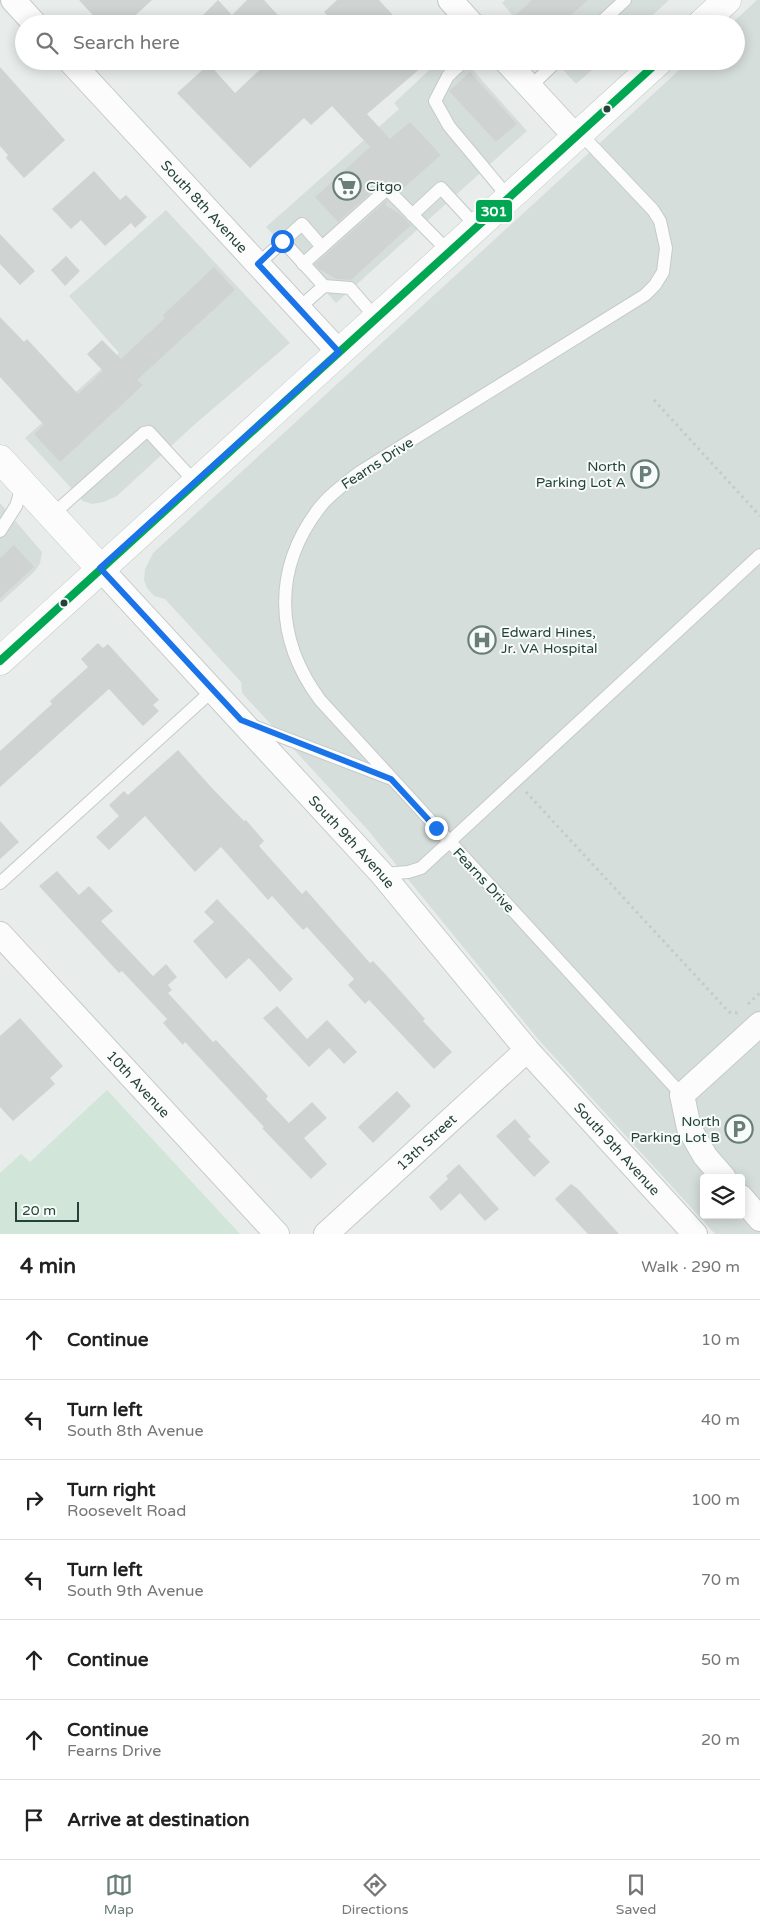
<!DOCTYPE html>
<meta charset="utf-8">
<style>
body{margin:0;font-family:"Varela Round",sans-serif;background:#f2f2f2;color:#222}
.controls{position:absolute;right:15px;bottom:15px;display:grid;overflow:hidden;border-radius:5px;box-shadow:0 2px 12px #0003}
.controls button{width:45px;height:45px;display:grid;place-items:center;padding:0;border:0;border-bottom:1px solid #e0e0e0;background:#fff;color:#222;font:25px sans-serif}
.scale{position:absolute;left:15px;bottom:12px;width:64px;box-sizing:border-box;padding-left:5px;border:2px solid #24423a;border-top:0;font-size:14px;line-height:18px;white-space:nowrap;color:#24423a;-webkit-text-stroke:4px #f7fbf9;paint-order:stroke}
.stop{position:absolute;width:15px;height:15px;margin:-11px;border:4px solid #1a73e8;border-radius:50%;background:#fff}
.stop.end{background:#1a73e8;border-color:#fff;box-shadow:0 1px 5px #0008}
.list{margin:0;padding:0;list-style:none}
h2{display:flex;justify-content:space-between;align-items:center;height:65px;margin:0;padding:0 20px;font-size:21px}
h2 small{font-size:16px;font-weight:400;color:#767676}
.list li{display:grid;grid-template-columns:32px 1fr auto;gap:15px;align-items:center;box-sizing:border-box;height:80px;padding:0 20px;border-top:1px solid #e0e0e0}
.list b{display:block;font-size:19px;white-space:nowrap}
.list p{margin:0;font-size:16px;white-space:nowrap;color:#767676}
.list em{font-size:16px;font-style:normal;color:#767676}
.icon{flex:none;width:28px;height:28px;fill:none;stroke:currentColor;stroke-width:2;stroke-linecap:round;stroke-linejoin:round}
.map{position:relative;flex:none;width:760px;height:1234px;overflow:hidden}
.search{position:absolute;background:#fff;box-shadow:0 2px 12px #0003;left:15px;right:15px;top:15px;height:55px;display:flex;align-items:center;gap:12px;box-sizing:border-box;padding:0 18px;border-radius:28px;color:#767676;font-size:19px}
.sheet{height:625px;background:#fff}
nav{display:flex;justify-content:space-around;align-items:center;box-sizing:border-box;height:70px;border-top:1px solid #e0e0e0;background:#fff;font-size:14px;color:#767676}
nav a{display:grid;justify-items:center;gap:2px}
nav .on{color:#697e78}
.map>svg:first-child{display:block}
.built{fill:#d6dedb;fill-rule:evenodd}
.green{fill:#d1e6d8}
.building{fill:#cfd4d2}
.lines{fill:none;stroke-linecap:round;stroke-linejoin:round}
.service-casing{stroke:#c5cac8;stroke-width:14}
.minor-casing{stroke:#c5cac8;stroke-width:26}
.tertiary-casing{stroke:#c5cac8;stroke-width:29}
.secondary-casing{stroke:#c3cbc8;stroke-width:29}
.path{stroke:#c3ccca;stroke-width:3;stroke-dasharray:2.5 4;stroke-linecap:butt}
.service{stroke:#fcfcfc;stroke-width:12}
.minor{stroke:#fcfcfc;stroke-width:24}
.tertiary{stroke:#fcfcfc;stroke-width:28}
.secondary{stroke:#fcfcfc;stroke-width:28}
.bus-1-casing{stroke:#f7fbf9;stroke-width:11}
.bus-1{stroke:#00a651;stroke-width:8}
.route{stroke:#1a73e8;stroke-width:6}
.bus-dot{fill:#24423a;stroke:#f7fbf9;stroke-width:2}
.labels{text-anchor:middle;stroke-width:4;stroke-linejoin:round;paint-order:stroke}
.poi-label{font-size:14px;fill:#24423a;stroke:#f7fbf9;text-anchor:start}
.street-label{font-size:14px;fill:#24423a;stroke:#f7fbf9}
.line-badge{stroke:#f7fbf9;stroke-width:2}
.badge-label{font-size:14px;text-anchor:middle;font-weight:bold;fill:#fff}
</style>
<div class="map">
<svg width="760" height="1234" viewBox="0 0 760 1234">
<rect width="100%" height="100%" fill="#e8edeb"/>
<g class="built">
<path d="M 505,0 L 669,0 L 643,24 L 520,24 L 502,3 Z"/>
<path d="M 757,0 L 760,0 L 760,1234 L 715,1234 L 538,1039 L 367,829 L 242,693 L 241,682 L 165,599 L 154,596 L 147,588 L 144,580 L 145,569 L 153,553 L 689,61 L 736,61 L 736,24 L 731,24 ZM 704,1178 L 741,1178 L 741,1215 L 704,1215 Z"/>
<path d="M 439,61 L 465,61 L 527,131 L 336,303 L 266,227 L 399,109 L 394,103 Z"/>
<path d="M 555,61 L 602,61 L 576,84 Z"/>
<path d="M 166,210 L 290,343 L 194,425 L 117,496 L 104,502 L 92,504 L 83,501 L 25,438 L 119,353 L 69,296 Z"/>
<path d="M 0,503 L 42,552 L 40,563 L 35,571 L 0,603 Z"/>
</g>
<path class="green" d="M 107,1090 L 240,1234 L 0,1234 L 0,1173 L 21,1154 L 30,1162 Z"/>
<g class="building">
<path d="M 79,0 L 152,0 L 126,24 L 101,24 Z"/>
<path d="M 218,0 L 232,15 L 247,0 L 264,0 L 286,24 L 213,24 L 203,15 Z"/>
<path d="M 337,0 L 379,0 L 401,24 L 335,24 L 324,12 Z"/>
<path d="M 532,0 L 588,0 L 561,24 L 506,24 Z"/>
<path d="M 269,61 L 429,61 L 367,114 L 390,139 L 410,122 L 441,155 L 400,191 L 390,181 L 382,183 L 338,222 L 315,197 L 370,147 L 332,106 L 311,125 L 304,118 L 250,168 L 177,93 L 209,64 L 235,93 Z"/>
<path d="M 0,67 L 65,140 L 24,178 L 6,158 L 8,155 L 0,146 Z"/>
<path d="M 470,72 L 517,124 L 496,142 L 449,91 Z"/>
<path d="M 94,171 L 120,200 L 126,195 L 147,217 L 135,228 L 131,223 L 105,246 L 81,220 L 71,229 L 52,209 Z"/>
<path d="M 387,200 L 388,202 L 385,205 L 400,214 L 411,225 L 351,280 L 336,279 L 319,269 L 315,264 Z"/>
<path d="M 0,234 L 35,271 L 20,285 L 0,264 Z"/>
<path d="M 66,256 L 80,271 L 65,286 L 51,270 Z"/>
<path d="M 214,267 L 235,290 L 137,380 L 143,385 L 60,462 L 34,434 L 44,425 L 0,377 L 0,317 L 24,342 L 27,339 L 78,394 L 103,371 L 87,354 L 102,340 L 121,359 L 165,318 L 163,315 Z"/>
<path d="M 14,545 L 34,567 L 0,598 L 0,558 Z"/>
<path d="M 98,643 L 103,648 L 108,644 L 159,700 L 153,705 L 159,711 L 143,726 L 109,689 L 0,787 L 0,751 L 52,704 L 50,701 L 88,667 L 81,659 Z"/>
<path d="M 178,750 L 211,787 L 244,821 L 246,820 L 264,841 L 259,846 L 302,894 L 306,890 L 370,963 L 373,961 L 387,976 L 425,1019 L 423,1021 L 452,1052 L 434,1069 L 369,1000 L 365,1004 L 348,985 L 354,979 L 307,927 L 303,930 L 272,896 L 268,900 L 221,847 L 195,872 L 145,816 L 109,850 L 96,837 L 119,816 L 109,805 L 124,791 L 128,795 Z"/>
<path d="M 0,821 L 19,842 L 0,859 Z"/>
<path d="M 57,871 L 79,895 L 89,886 L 113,911 L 101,921 L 153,976 L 166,964 L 177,977 L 168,985 L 172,990 L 168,993 L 213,1042 L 216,1040 L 268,1096 L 266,1099 L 289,1123 L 312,1102 L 327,1118 L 304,1138 L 327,1164 L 311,1179 L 262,1128 L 264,1127 L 185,1042 L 183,1045 L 163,1023 L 167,1019 L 122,971 L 119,973 L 39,886 Z"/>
<path d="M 217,899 L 293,979 L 280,992 L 249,958 L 226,979 L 193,941 L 214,922 L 204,912 Z"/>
<path d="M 277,1006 L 307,1039 L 327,1020 L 357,1052 L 344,1064 L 329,1048 L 309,1067 L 263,1018 Z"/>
<path d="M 20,1018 L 63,1066 L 50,1078 L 55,1084 L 13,1121 L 0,1107 L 0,1036 Z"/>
<path d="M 397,1091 L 411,1106 L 373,1143 L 358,1127 Z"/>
<path d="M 515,1119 L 531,1137 L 528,1139 L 550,1162 L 534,1177 L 496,1136 Z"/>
<path d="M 459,1164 L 499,1209 L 485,1221 L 460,1193 L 441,1211 L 429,1197 L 448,1179 L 446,1176 Z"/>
<path d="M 571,1184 L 578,1189 L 619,1234 L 588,1234 L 555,1199 Z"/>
</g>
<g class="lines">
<g class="service-casing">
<g id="service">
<path d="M 599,24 L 625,0"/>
<path d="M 464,61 L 448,76 L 435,101 L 449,126 L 509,198"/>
<path d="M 530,87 L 557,61"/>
<path d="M 580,133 L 653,210 L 660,221 L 666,248 L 663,272 L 655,285 L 645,295 L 360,472 C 346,483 331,493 320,507 C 272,569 275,639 320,700 L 682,1095"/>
<path d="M 412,215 L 441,188 L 477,227"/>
<path d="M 283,241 L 324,286 L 350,288 L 376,318"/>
<path d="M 258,264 L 302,224 L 322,247 L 387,189 L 449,252"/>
<path d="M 303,264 L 322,247"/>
<path d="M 299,308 L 324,286"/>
<path d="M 52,515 L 144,433 L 149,432 L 195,482"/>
<path d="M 0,531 L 16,506 L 23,484"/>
<path d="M 251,725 L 389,778"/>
<path d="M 382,874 L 408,872 L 421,868 L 760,555"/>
<path d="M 0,883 L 213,690"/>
</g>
</g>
<g class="minor-casing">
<g id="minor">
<path d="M 13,0 L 35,24"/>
<path d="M 450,0 L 472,24"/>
<path id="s1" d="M 70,61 L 339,352"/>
<path d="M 506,61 L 576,137"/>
<path id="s2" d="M 100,568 L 382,874 L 527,1050 L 695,1234"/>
<path id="s3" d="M 0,934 L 277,1234"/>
<path d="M 724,1178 L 705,1156 L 689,1128 L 682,1095 L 760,1024"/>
<path d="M 741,1197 L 760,1219"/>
<path id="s4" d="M 326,1234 L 527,1050"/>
</g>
</g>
<g class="tertiary-casing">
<path id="tertiary" d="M 0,459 L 100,568"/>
</g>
<g class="secondary-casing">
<g id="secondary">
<path d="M 701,24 L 727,0"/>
<path d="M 0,661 L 659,61"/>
</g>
</g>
<g class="path">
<path d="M 654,400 L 760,516"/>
<path d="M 526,792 L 729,1012 L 738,1013"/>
<path d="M 748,1004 L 760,993"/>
</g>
<use href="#service" class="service"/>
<use href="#minor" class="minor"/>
<use href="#tertiary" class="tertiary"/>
<use href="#secondary" class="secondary"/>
<g class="bus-1-casing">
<path id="bus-1" d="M 0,661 L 659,61"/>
</g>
<use href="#bus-1" class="bus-1"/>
</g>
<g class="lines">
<path class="route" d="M 282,241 L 258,264 L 339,352 L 100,568 L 241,720 L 391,779 L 436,828"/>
</g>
<defs>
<g id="supermarket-ring" transform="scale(1.4375)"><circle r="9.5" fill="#f7fbf9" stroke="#697e78" stroke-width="1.5"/><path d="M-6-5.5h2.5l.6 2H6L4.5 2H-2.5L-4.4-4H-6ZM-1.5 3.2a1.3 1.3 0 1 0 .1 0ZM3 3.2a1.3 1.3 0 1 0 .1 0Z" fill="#697e78"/></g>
<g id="parking-ring" transform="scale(1.4375)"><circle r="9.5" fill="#f7fbf9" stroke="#697e78" stroke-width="1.5"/><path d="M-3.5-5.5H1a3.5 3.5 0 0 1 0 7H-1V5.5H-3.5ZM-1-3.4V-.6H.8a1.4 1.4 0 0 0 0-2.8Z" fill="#697e78"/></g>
<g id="hospital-ring" transform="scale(1.4375)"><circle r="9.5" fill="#f7fbf9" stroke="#697e78" stroke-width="1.5"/><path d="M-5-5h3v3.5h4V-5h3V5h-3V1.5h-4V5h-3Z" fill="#697e78"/></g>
</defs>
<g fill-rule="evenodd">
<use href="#supermarket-ring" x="347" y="186"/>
<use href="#parking-ring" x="645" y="474"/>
<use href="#hospital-ring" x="482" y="640"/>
<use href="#parking-ring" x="739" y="1129"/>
</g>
<g class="bus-dot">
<circle cx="607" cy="109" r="4.5"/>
<circle cx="64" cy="603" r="4.5"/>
</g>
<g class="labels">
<g class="poi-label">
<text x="366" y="191">Citgo</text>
<text x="626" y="471" text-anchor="end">North<tspan x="626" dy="16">Parking Lot A</tspan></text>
<text x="501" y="637">Edward Hines,<tspan x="501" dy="16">Jr. VA Hospital</tspan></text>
<text x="720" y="1126" text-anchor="end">North<tspan x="720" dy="16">Parking Lot B</tspan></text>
</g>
<g class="street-label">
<text dy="5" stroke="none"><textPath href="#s1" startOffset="198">South 8th Avenue</textPath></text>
<text transform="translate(377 463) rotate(-33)" y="5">Fearns Drive</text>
<text dy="5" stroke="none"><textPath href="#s2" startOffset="372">South 9th Avenue</textPath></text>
<text transform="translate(484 880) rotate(47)" y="5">Fearns Drive</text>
<text dy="5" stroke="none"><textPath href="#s3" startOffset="204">10th Avenue</textPath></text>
<text dy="5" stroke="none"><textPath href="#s4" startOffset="136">13th Street</textPath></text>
<text dy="5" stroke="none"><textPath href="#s2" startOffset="778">South 9th Avenue</textPath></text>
</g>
</g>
<rect class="line-badge" x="475" y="199" width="38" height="24" rx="5" fill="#00a651"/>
<g class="badge-label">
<text x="494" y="216">301</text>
</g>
</svg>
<div class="controls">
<button><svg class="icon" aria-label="layers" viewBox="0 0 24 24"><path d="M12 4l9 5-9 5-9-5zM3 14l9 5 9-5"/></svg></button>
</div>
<div class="scale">20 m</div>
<div class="stop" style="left:282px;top:241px"></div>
<div class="stop end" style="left:436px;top:828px"></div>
<div class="search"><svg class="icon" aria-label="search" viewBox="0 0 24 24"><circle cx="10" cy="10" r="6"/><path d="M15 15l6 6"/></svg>Search here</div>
</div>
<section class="sheet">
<h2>4 min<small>Walk · 290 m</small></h2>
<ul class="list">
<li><svg class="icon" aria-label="ahead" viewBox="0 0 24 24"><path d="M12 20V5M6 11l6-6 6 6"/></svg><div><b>Continue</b></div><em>10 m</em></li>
<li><svg class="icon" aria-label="left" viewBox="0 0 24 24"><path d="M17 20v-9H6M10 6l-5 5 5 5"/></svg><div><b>Turn left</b><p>South 8th Avenue</p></div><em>40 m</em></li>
<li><svg class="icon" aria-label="right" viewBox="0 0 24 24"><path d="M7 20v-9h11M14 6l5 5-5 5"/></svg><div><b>Turn right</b><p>Roosevelt Road</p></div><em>100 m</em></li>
<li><svg class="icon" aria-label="left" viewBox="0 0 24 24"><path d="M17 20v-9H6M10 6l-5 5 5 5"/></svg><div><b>Turn left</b><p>South 9th Avenue</p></div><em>70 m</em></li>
<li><svg class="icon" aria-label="ahead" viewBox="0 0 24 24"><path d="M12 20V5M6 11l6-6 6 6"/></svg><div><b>Continue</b></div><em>50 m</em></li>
<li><svg class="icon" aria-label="ahead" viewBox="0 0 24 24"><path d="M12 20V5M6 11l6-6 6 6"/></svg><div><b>Continue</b><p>Fearns Drive</p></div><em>20 m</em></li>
<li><svg class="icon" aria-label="arrive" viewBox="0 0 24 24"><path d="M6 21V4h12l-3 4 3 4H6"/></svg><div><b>Arrive at destination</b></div></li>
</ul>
</section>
<nav>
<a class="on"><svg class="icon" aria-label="map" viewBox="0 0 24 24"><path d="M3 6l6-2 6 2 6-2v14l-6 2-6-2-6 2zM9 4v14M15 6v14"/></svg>Map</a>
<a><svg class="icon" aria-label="directions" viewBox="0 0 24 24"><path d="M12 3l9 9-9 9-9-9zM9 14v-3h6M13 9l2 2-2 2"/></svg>Directions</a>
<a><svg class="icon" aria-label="saved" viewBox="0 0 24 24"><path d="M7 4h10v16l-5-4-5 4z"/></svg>Saved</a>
</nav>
